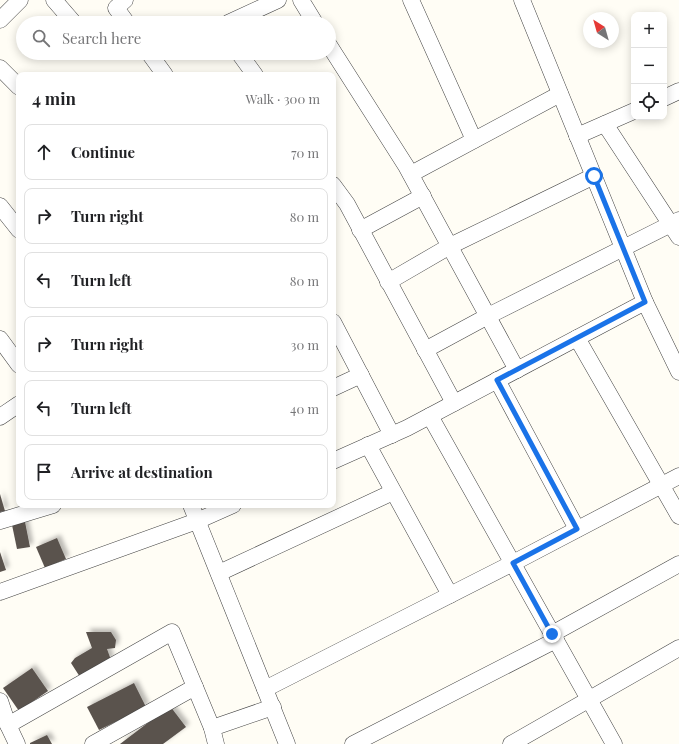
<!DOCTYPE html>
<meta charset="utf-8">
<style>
body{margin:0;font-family:"Playfair Display",serif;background:#f2f2f2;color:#202124}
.controls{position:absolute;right:12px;top:12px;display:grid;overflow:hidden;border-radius:8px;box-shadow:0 2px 10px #0003}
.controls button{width:36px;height:36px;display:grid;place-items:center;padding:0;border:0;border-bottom:1px solid #e0e0e0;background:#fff;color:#202124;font:20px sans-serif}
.compass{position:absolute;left:583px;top:12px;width:36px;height:36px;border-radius:50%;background:#fff;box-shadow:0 2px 10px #0003;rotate:323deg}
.stop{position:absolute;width:12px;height:12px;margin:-9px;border:3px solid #1a73e8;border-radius:50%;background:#fff}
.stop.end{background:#1a73e8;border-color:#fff;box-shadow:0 1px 4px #0008}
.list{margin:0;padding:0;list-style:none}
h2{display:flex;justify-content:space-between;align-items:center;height:52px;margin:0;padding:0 16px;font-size:17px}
h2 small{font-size:13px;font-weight:400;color:#757577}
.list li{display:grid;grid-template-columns:26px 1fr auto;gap:12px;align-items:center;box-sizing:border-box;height:56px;margin:0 8px 8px;padding:0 8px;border:1px solid #e0e0e0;border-radius:8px}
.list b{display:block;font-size:15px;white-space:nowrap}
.list em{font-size:13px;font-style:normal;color:#757577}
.icon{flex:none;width:22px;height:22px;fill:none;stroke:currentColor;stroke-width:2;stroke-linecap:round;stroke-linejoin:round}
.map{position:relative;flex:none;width:679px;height:744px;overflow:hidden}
.search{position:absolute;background:#fff;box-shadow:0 2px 10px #0003;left:16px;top:16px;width:320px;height:44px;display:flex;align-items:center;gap:10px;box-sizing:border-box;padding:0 14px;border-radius:22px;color:#757577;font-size:15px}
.panel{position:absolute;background:#fff;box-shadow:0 2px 10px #0003;left:16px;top:72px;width:320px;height:436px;border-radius:8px}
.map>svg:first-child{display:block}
.building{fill:#5a524d;filter:url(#shadow)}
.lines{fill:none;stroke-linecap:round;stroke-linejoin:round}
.minor-casing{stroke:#444;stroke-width:17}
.minor{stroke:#fff;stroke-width:16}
.route{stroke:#1a73e8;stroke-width:5}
</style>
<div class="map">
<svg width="679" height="744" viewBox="0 0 679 744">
<defs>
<filter id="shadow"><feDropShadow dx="3.5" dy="-3.5" stdDeviation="2" flood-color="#0004"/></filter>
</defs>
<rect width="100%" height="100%" fill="#fffdf5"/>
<g class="building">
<path d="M 0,494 L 5,511 L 0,512 Z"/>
<path d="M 24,517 L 30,547 L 17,549 L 11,520 Z"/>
<path d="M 57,538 L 66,559 L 45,568 L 36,547 Z"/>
<path d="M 0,552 L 6,570 L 0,572 Z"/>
<path d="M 86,632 L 111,632 L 116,640 L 115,648 L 107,649 L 111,660 L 80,677 L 71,663 L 75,658 L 92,648 Z"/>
<path d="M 32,668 L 48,691 L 19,711 L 3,688 Z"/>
<path d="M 134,683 L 146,707 L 99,730 L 87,707 Z"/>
<path d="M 170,706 L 186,727 L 163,744 L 120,744 Z"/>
<path d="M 47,735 L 52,744 L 30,744 L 30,743 Z"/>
</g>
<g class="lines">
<g class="minor-casing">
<g id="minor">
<path d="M 54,0 L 74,23"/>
<path d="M 125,0 L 116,8 L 127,23"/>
<path d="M 301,0 L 315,23"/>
<path d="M 411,0 L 474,140"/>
<path d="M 522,0 L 645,302"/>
<path d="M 0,20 L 20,0"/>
<path d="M 228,23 L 278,0"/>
<path d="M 329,45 L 406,166 L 517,370"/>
<path d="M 149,53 L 165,75"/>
<path d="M 239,53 L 255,75"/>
<path d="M 0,68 L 19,87"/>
<path d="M 664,98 L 679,91"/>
<path d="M 605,124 L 679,237"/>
<path d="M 577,136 L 634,111"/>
<path d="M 411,174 L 560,94"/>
<path d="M 333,185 L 347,204 L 454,403"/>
<path d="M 0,206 L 19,230"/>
<path d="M 360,230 L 423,196"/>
<path d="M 388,282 L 450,246 L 594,176"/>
<path d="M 333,322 L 392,435"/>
<path d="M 577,338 L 679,516"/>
<path d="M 0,339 L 19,365"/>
<path d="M 425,350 L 488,316 L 679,220"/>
<path d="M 497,380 L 577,529"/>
<path d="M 333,388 L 361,375"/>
<path d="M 430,416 L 614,744"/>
<path d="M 0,417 L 19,404"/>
<path d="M 368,445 L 450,595"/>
<path d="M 333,461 L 407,428 L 645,302 L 679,372"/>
<path d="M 191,505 L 287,744"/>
<path d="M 0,521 L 53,505"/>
<path d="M 219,573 L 393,492"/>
<path d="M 0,592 L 197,521 L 233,505"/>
<path d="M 552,634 L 679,564"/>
<path d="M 265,689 L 513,563 L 679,476"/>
<path d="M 0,701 L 8,725 L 17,744"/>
<path d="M 8,725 L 172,632 L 195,687"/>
<path d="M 93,744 L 195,687 L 212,728"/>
<path d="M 216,744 L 212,728 L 273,707"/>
<path d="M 353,744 L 556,640"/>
<path d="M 511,744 L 679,648"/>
</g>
</g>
<use href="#minor" class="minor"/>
</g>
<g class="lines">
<path class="route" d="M 552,634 L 513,563 L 577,529 L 497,380 L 645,302 L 594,176"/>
</g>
</svg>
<div class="controls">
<button>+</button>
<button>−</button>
<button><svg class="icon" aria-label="locate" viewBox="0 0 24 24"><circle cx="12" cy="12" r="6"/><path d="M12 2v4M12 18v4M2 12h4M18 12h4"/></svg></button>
</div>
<svg class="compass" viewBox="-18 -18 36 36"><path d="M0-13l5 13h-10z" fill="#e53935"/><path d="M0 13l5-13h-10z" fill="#757577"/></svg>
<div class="stop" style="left:594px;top:176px"></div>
<div class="stop end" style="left:552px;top:634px"></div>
<div class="search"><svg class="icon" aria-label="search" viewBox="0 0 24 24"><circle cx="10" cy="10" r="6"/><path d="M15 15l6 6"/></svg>Search here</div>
<section class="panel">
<h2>4 min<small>Walk · 300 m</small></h2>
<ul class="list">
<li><svg class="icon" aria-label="ahead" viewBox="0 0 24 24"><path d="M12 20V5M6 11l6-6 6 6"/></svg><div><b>Continue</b></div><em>70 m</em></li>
<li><svg class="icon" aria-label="right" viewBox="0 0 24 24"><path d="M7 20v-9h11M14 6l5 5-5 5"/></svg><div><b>Turn right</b></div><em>80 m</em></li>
<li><svg class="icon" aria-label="left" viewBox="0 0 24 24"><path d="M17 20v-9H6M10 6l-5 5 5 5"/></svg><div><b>Turn left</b></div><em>80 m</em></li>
<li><svg class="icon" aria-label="right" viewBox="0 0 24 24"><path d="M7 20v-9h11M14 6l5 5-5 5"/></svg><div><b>Turn right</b></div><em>30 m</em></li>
<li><svg class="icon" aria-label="left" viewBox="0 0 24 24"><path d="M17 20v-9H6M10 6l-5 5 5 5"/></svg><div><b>Turn left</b></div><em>40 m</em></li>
<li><svg class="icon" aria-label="arrive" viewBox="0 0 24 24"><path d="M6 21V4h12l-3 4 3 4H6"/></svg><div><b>Arrive at destination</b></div></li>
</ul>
</section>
</div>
